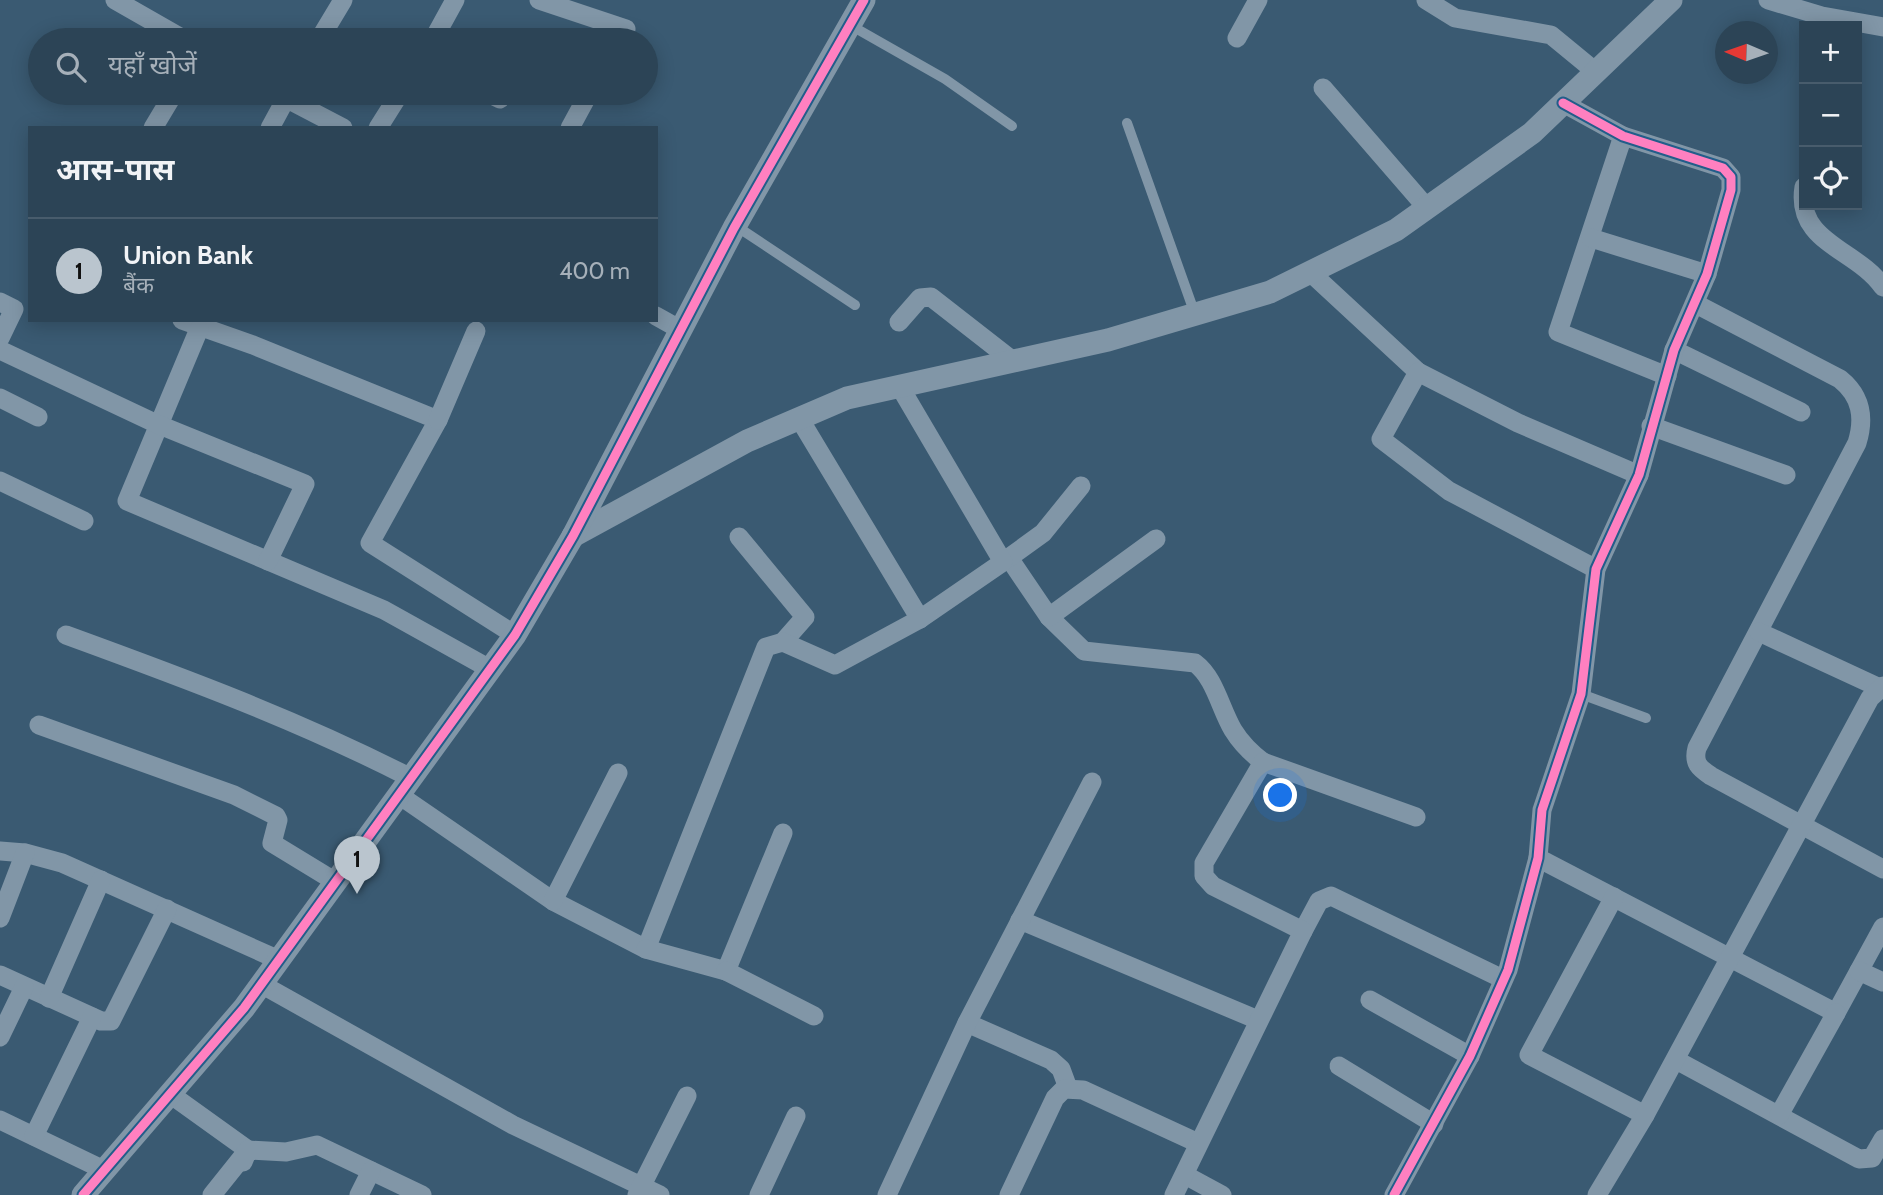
<!DOCTYPE html>
<html lang="hi">
<meta charset="utf-8">
<style>
body{margin:0;font-family:Cabin,"Noto Sans Devanagari",sans-serif;background:#384e60;color:#f1f3f6}
.controls{position:absolute;right:21px;top:21px;display:grid;overflow:hidden;border-radius:0px;box-shadow:0 4px 18px #0003}
.controls button{width:63px;height:63px;display:grid;place-items:center;padding:0;border:0;border-bottom:2px solid #485c6c;background:#2c4456;color:#f1f3f6;font:35px sans-serif}
.compass{position:absolute;left:1715px;top:21px;width:63px;height:63px;border-radius:50%;background:#2c4456;box-shadow:0 4px 18px #0003;rotate:272deg}
.you{position:absolute;left:1281px;top:796px;width:24px;height:24px;margin:-18px;border:5px solid #fff;border-radius:50%;background:#1a73e8;box-shadow:0 0 0 10px #1a73e833}
.badge{display:grid;place-items:center;width:46px;height:46px;border-radius:50%;background:#bac5ce;color:#111;font-size:23px;font-weight:700}
.pin{position:absolute;translate:-50% -58px;filter:drop-shadow(0 2px 4px #0008)}
.pin::after{content:'';position:absolute;top:37px;width:24px;height:21px;background:inherit;clip-path:polygon(0 0,100% 0,50% 100%)}
.list{margin:0;padding:0;list-style:none}
h2{display:flex;justify-content:space-between;align-items:center;height:91px;margin:0;padding:0 28px;font-size:30px}
h2 small{font-size:23px;font-weight:400;color:#a6b0b9}
.list li{display:grid;grid-template-columns:46px 1fr auto;gap:21px;align-items:center;box-sizing:border-box;height:105px;padding:0 28px;border-top:2px solid #485c6c}
.list b{display:block;font-size:26px;white-space:nowrap}
.list p{margin:0;font-size:23px;white-space:nowrap;color:#a6b0b9}
.list em{font-size:23px;font-style:normal;color:#a6b0b9}
.icon{flex:none;width:38px;height:38px;fill:none;stroke:currentColor;stroke-width:2;stroke-linecap:round;stroke-linejoin:round}
.map{position:relative;flex:none;width:1883px;height:1195px;overflow:hidden}
.search{position:absolute;background:#2c4456;box-shadow:0 4px 18px #0003;left:28px;top:28px;width:630px;height:77px;display:flex;align-items:center;gap:18px;box-sizing:border-box;padding:0 24px;border-radius:38px;color:#a6b0b9;font-size:26px}
.panel{position:absolute;background:#2c4456;box-shadow:0 4px 18px #0003;left:28px;top:126px;width:630px;height:196px;border-radius:0px}
.map>svg:first-child{display:block}
.lines{fill:none;stroke-linecap:round;stroke-linejoin:round}
.service{stroke:#8196a7;stroke-width:10}
.minor{stroke:#8196a7;stroke-width:19}
.tertiary{stroke:#8196a7;stroke-width:23}
.cycleway-casing{stroke:#225d8a;stroke-width:13}
.cycleway{stroke:#ff80c0;stroke-width:9}
</style>
<div class="map">
<svg width="1883" height="1195" viewBox="0 0 1883 1195">
<rect width="100%" height="100%" fill="#3a5a72"/>
<g class="lines">
<g class="service">
<path d="M 850,25 L 945,79 L 1012,126"/>
<path d="M 1127,123 L 1195,314"/>
<path d="M 736,226 L 855,305"/>
<path d="M 1581,694 L 1646,718"/>
</g>
<g class="minor">
<path d="M 115,0 L 185,40"/>
<path d="M 539,0 L 626,29 L 619,40"/>
<path d="M 1426,0 L 1455,18 L 1551,35 L 1596,72"/>
<path d="M 1768,0 L 1822,16 L 1883,27"/>
<path d="M 1237,38 L 1258,0"/>
<path d="M 319,40 L 343,0"/>
<path d="M 433,40 L 455,0"/>
<path d="M 1323,88 L 1427,208"/>
<path d="M 276,93 L 343,128"/>
<path d="M 488,93 L 500,99"/>
<path d="M 153,128 L 174,93"/>
<path d="M 270,128 L 289,93"/>
<path d="M 378,128 L 400,93"/>
<path d="M 570,128 L 589,93"/>
<path d="M 1623,136 L 1558,332 L 1667,376"/>
<path d="M 1804,187 C 1795,243 1857,249 1883,287"/>
<path d="M 1591,238 L 1707,274"/>
<path d="M 1310,272 L 1418,372"/>
<path d="M 0,302 L 14,309 L 0,338"/>
<path d="M 1696,304 L 1840,379 C 1861,396 1865,417 1857,443 L 1697,748 C 1693,763 1699,768 1711,776 L 1883,869"/>
<path d="M 656,316 L 681,330"/>
<path d="M 182,320 L 253,345 L 438,420 L 370,543 L 515,635"/>
<path d="M 899,322 L 920,298 L 931,297 L 1013,361"/>
<path d="M 199,329 L 127,501 L 384,610 L 490,669"/>
<path d="M 0,350 L 157,424 L 305,484 L 268,561"/>
<path d="M 1674,350 L 1801,412"/>
<path d="M 0,398 L 38,417"/>
<path d="M 799,418 L 920,619"/>
<path d="M 438,420 L 476,331"/>
<path d="M 1651,426 L 1786,475"/>
<path d="M 0,481 L 84,521"/>
<path d="M 739,537 L 805,617 L 783,642"/>
<path d="M 1009,558 L 1049,617 L 1084,651 L 1195,663 C 1215,678 1220,708 1233,730 C 1241,743 1251,753 1263,762 L 1416,817"/>
<path d="M 1003,562 L 1043,533 L 1081,486"/>
<path d="M 1596,569 L 1449,491 L 1381,439 L 1418,372 L 1518,423 L 1639,475"/>
<path d="M 1049,617 L 1156,539"/>
<path d="M 1759,632 L 1880,688"/>
<path d="M 66,635 C 184,678 298,720 411,778"/>
<path d="M 39,725 L 234,795 L 276,816 L 278,820 L 272,843 L 336,882"/>
<path d="M 399,795 L 553,901 L 646,949 L 766,647 L 783,642 L 835,665 L 920,619 L 1003,562 L 900,387"/>
<path d="M 0,851 L 25,853 L 62,863 L 279,960"/>
<path d="M 1538,858 L 1836,1013 L 1883,927"/>
<path d="M 1614,897 L 1529,1055 L 1645,1115"/>
<path d="M 553,901 L 618,773"/>
<path d="M 0,918 L 25,853"/>
<path d="M 1020,920 L 1258,1020"/>
<path d="M 1303,931 L 1319,901 L 1331,896 L 1503,979"/>
<path d="M 646,949 L 726,971 L 783,833"/>
<path d="M 726,971 L 814,1016"/>
<path d="M 1859,971 L 1883,982"/>
<path d="M 0,975 L 101,1021 L 111,1021 L 167,909"/>
<path d="M 261,984 L 513,1125 L 660,1195"/>
<path d="M 49,998 L 101,880"/>
<path d="M 1370,1000 L 1470,1056"/>
<path d="M 967,1023 L 1051,1060 L 1061,1069 L 1068,1088"/>
<path d="M 0,1037 L 24,987"/>
<path d="M 1676,1060 L 1859,1159 L 1872,1158 L 1883,1139"/>
<path d="M 1339,1066 L 1434,1124"/>
<path d="M 170,1094 L 248,1150 L 243,1162"/>
<path d="M 1779,1115 L 1836,1013"/>
<path d="M 0,1120 L 104,1170"/>
<path d="M 34,1136 L 92,1017"/>
<path d="M 1185,1175 L 1222,1195"/>
<path d="M 212,1195 L 248,1150 L 286,1152 L 317,1145 L 422,1195"/>
<path d="M 359,1195 L 371,1171"/>
<path d="M 637,1195 L 687,1096"/>
<path d="M 759,1195 L 796,1116"/>
<path d="M 887,1195 L 967,1023 L 1092,782"/>
<path d="M 1009,1195 L 1055,1098 L 1064,1089 L 1083,1090 L 1198,1143"/>
<path d="M 1174,1195 L 1303,931 L 1213,886 L 1204,876 L 1204,863 L 1263,762"/>
<path d="M 1394,1195 L 1470,1056 L 1508,970 L 1538,858 L 1542,810 L 1581,694 L 1596,569 L 1639,475 L 1674,350 L 1707,274 L 1731,190 L 1731,177 L 1723,168 L 1623,136 L 1563,103"/>
<path d="M 1597,1195 L 1645,1115 L 1870,698 L 1883,686"/>
</g>
<g class="tertiary">
<path d="M 573,536 L 747,441 L 847,398 L 1108,340 L 1270,292 L 1396,230 L 1532,133 L 1671,0"/>
<path d="M 83,1195 L 244,1008 L 515,635 L 573,536 L 734,228 L 864,0"/>
</g>
<g class="cycleway-casing">
<g id="cycleway">
<path d="M 83,1195 L 244,1008 L 515,635 L 573,536 L 734,228 L 864,0"/>
<path d="M 1394,1195 L 1470,1056 L 1508,970 L 1538,858 L 1542,810 L 1581,694 L 1596,569 L 1639,475 L 1674,350 L 1707,274 L 1731,190 L 1731,177 L 1723,168 L 1623,136 L 1563,103"/>
</g>
</g>
<use href="#cycleway" class="cycleway"/>
</g>
</svg>
<div class="controls">
<button>+</button>
<button>−</button>
<button><svg class="icon" aria-label="locate" viewBox="0 0 24 24"><circle cx="12" cy="12" r="6"/><path d="M12 2v4M12 18v4M2 12h4M18 12h4"/></svg></button>
</div>
<svg class="compass" viewBox="-18 -18 36 36"><path d="M0-13l5 13h-10z" fill="#e53935"/><path d="M0 13l5-13h-10z" fill="#a6b0b9"/></svg>
<div class="you"></div>
<div class="pin badge" style="left:357px;top:894px">1</div>
<div class="search"><svg class="icon" aria-label="search" viewBox="0 0 24 24"><circle cx="10" cy="10" r="6"/><path d="M15 15l6 6"/></svg>यहाँ खोजें</div>
<section class="panel">
<h2>आस-पास<small></small></h2>
<ul class="list">
<li><span class="badge">1</span><div><b>Union Bank</b><p>बैंक</p></div><em>400 m</em></li>
</ul>
</section>
</div>
